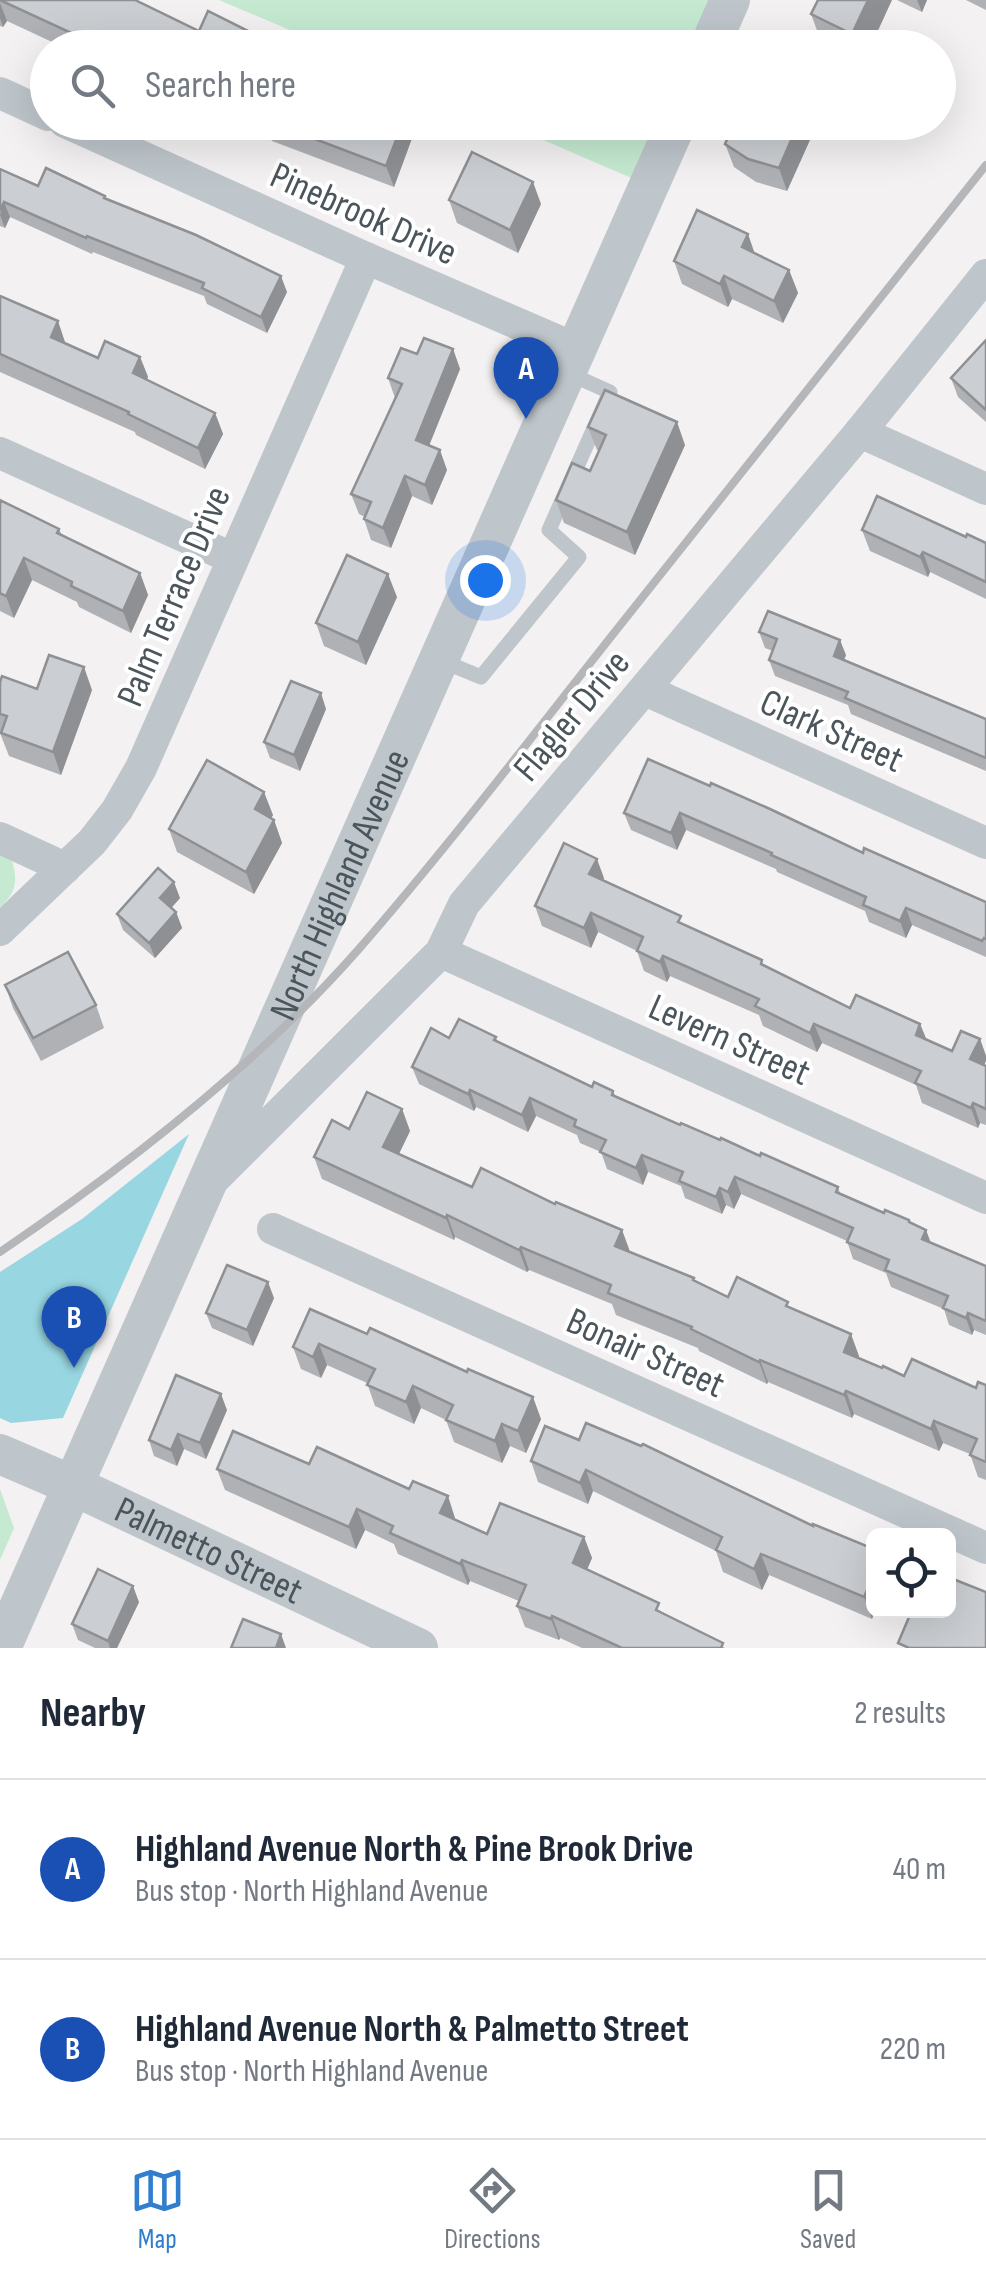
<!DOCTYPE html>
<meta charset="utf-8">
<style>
body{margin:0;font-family:"Sofia Sans Condensed",sans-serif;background:#f6f6f7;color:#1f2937}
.controls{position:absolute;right:30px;bottom:30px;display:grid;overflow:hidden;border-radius:15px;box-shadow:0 10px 40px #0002}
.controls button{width:90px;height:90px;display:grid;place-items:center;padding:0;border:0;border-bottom:2px solid #e0e1e3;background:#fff;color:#1f2937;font:50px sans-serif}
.you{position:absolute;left:485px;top:580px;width:35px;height:35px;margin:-25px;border:8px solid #fff;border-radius:50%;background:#1a73e8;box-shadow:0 0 0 15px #1a73e833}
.badge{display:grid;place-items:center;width:65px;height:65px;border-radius:50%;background:#307ecd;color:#fff;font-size:32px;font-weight:700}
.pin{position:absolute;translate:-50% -82px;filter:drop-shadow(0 2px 5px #0008)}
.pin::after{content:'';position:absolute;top:52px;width:35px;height:30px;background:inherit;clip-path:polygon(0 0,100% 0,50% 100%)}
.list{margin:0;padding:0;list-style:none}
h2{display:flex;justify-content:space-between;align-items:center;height:130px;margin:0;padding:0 40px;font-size:42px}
h2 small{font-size:32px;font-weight:400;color:#747a83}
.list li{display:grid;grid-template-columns:65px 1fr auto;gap:30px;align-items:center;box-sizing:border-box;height:180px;padding:0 40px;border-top:2px solid #e0e1e3}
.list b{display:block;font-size:38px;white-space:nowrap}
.list p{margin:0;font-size:32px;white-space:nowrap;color:#747a83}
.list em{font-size:32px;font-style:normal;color:#747a83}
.icon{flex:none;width:55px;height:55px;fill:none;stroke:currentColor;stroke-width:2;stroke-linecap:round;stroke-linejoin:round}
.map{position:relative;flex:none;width:986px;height:1648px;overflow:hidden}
.search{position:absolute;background:#fff;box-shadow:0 10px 40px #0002;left:30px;right:30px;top:30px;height:110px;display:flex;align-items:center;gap:25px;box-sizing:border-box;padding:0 35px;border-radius:55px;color:#747a83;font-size:38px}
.sheet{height:490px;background:#fff}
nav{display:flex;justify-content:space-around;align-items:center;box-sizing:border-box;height:140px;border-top:2px solid #e0e1e3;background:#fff;font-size:28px;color:#747a83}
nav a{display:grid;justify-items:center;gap:5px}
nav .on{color:#307ecd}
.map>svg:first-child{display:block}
.green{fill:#c5ead1}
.water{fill:#98d7e2}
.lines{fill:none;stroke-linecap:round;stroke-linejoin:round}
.service{stroke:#bec5cb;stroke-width:15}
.minor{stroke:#bec5cb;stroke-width:32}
.tertiary{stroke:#bec5cb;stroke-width:40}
.rail{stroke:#b4b6ba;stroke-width:8}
.wall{fill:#afb1b5}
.shaded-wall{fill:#8e9093}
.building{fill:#cbced2;stroke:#8e9093;stroke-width:2.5}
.labels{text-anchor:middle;stroke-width:8;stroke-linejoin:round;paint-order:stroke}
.street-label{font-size:38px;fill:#4b555c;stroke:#fff}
</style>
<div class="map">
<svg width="986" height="1648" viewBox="0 0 986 1648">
<rect width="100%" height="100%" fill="#f3f1f1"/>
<g class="green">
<path d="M 219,0 L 715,0 L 694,48 L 330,47 Z"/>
<path d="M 504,123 L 661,123 L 636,180 Z"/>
<path d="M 0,853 L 12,861 C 18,881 16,893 0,907 Z"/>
<path d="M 0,1489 L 14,1528 L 0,1560 Z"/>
</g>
<path class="water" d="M 189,1134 L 63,1418 L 11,1423 L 0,1418 L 0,1272 L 82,1219 Z"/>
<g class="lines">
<path class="service" d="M 442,661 L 481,677 L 579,557 L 549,530 L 610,392 L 570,374"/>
<g class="minor">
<path d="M 0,93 L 48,115"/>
<path d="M 65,122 L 366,258 L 576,349"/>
<path d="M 860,432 L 986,489"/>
<path d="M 0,453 L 232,558"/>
<path d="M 645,690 L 986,843"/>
<path d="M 0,838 L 65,868"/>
<path d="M 0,930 L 92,842 L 117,810 L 141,768 L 366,258"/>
<path d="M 441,952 L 986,1198"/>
<path d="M 213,1180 L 441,952 L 464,904 L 860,432 L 986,275"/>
<path d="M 273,1229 L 986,1548"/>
</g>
<g class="tertiary">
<path d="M 709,48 L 730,0"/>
<path id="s1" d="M 0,1454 L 74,1486 L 418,1648"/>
<path id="s2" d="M 1,1648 L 677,122"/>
</g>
<path class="rail" d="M 0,1252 C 127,1166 256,1066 358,950 C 447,848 530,739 614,633 C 738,477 862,321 986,165"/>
</g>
<g class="wall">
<path d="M 0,0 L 199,31 L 272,48 L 65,48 L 7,21 L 3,27 L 0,26 Z"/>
<path d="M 818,0 L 870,48 L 830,48 L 822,44 L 811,14 Z"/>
<path d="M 897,0 L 927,0 L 922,12 Z"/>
<path d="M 966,0 L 986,0 L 986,10 Z"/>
<path d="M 243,122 L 418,122 L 394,187 L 272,141 L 270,136 Z"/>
<path d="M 735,122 L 818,122 L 787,191 L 756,182 L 734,167 L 725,144 Z"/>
<path d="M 0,169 L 38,186 L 106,199 L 287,292 L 267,333 L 207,304 L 204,296 L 93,252 L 92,254 L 10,217 L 5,228 L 0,226 Z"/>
<path d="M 449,200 L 541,204 L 518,253 L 457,223 Z"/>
<path d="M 754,253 L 789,270 L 798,293 L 783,323 L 732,299 L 728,307 L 682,284 L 674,261 Z"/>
<path d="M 0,296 L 65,342 L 65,343 L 98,358 L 140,357 L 148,377 L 147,379 L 215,413 L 223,434 L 205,469 L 136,435 L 135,432 L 0,372 Z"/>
<path d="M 986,340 L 986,422 L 958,397 L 951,378 Z"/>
<path d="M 453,349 L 460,369 L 429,446 L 447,470 L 432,505 L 412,496 L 391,548 L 371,540 L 364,519 L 365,517 L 359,514 L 351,494 L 395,398 L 388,378 L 417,354 Z"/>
<path d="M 588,427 L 685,445 L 635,555 L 564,523 L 556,500 L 590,471 L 599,451 L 597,450 Z"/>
<path d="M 0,500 L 59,529 L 62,535 L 140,573 L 148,595 L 131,633 L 79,607 L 77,602 L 32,580 L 14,618 L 0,611 Z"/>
<path d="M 862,530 L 966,537 L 986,543 L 986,599 L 930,572 L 928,577 L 870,551 Z"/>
<path d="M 397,597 L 366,665 L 324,646 L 316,623 Z"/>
<path d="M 759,632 L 846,655 L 844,660 L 986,719 L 986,771 L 851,714 L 848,705 L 775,676 L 769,660 L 773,651 L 765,648 Z"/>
<path d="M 0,682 L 37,689 L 92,690 L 61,775 L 9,756 L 0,733 Z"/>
<path d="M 326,709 L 300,771 L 270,758 L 264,742 Z"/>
<path d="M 648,759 L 863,853 L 922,873 L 923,875 L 986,902 L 986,957 L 912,925 L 906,938 L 869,922 L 865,911 L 777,872 L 776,869 L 686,830 L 677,850 L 631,830 L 624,813 Z"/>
<path d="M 273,815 L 271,818 L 274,820 L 282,843 L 254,894 L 177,852 L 169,829 Z"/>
<path d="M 604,878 L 603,880 L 684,925 L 850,1008 L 920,1024 L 926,1039 L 952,1051 L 980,1039 L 986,1056 L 984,1065 L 986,1066 L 986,1125 L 980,1123 L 978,1128 L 922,1103 L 916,1085 L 822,1043 L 817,1052 L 763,1026 L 759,1015 L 670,976 L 667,982 L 644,971 L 637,951 L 598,932 L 591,948 L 542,926 L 535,906 Z"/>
<path d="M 180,898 L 171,908 L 176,912 L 182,928 L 155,958 L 123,930 L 117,914 Z"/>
<path d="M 5,985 L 96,1005 L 104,1028 L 41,1061 L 13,1008 Z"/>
<path d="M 496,1037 L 497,1041 L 592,1087 L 613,1091 L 616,1097 L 680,1125 L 838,1187 L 840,1193 L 884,1213 L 909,1220 L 910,1223 L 926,1230 L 931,1243 L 986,1266 L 986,1335 L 974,1330 L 972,1335 L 949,1325 L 944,1309 L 891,1287 L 886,1273 L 853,1259 L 847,1241 L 741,1194 L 734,1209 L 726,1205 L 722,1214 L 685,1198 L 681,1186 L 648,1172 L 643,1185 L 607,1169 L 601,1152 L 580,1143 L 577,1135 L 536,1116 L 528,1132 L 476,1107 L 474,1111 L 419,1084 L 412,1067 L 449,1038 Z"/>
<path d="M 402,1109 L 410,1131 L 399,1154 L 472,1187 L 555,1204 L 622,1230 L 630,1252 L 728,1297 L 791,1308 L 859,1356 L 858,1359 L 904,1376 L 976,1388 L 986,1385 L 986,1480 L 978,1477 L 970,1454 L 943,1443 L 939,1451 L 854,1414 L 852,1418 L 768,1382 L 767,1384 L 699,1351 L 698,1348 L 616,1315 L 612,1304 L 529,1270 L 527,1272 L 455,1237 L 454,1240 L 322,1179 L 314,1157 L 349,1129 Z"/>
<path d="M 274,1298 L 253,1346 L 212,1328 L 206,1313 Z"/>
<path d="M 310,1309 L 541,1419 L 526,1453 L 510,1446 L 502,1463 L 454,1442 L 446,1420 L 421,1408 L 414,1424 L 375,1406 L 367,1383 L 327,1365 L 321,1378 L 301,1369 L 293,1347 Z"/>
<path d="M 227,1410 L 206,1459 L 184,1449 L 177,1466 L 154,1456 L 149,1440 Z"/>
<path d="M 579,1440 L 813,1526 L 874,1610 L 875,1610 L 872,1619 L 769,1575 L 762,1590 L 723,1572 L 716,1551 L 593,1491 L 588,1504 L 538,1482 L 531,1461 Z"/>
<path d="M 309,1464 L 455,1518 L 454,1520 L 487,1534 L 584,1537 L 592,1558 L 587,1569 L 725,1648 L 582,1648 L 560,1638 L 559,1640 L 525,1627 L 517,1606 L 519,1601 L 470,1581 L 468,1585 L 398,1554 L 394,1544 L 365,1530 L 356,1549 L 225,1490 L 217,1469 Z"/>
<path d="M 139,1602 L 117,1648 L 95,1648 L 78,1640 L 72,1624 Z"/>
</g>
<g class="shaded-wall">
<path d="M 868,0 L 892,0 L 870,48 L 857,48 L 852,34 Z"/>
<path d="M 917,0 L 927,0 L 922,12 Z"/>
<path d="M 0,3 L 7,21 L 3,27 L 0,18 Z"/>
<path d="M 403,122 L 418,122 L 394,187 L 386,166 Z"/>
<path d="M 799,122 L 818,122 L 787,191 L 779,168 Z"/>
<path d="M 533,182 L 541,204 L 518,253 L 510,230 Z"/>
<path d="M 4,202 L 10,217 L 5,228 L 0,215 Z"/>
<path d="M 748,234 L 756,257 L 742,247 Z"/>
<path d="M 789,270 L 798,293 L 783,323 L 774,301 Z"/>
<path d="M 281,276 L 287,292 L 267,333 L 261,317 Z"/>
<path d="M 724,276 L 732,299 L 728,307 L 720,284 Z"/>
<path d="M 58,321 L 65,342 L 59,357 L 51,337 Z"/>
<path d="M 453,349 L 460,369 L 423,460 L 416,440 Z"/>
<path d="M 140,357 L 148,377 L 141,393 L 133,373 Z"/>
<path d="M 215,413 L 223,434 L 205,469 L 198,448 Z"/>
<path d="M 677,422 L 685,445 L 635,555 L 627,532 Z"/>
<path d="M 440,450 L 447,470 L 432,505 L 425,485 Z"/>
<path d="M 405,476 L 412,496 L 391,548 L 383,528 Z"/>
<path d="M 923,552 L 930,572 L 928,577 L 920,557 Z"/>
<path d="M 24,558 L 32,580 L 14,618 L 6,596 Z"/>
<path d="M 140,573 L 148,595 L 131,633 L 123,611 Z"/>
<path d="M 388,574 L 397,597 L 366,665 L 358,642 Z"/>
<path d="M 840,640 L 846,655 L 839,671 L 834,656 Z"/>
<path d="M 84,667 L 92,690 L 61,775 L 53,752 Z"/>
<path d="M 321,693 L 326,709 L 300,771 L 294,755 Z"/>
<path d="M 264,792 L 273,815 L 263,832 L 255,809 Z"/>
<path d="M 680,813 L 686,830 L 677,850 L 671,833 Z"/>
<path d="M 274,820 L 282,843 L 254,894 L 246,872 Z"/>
<path d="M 597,859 L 604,878 L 597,894 L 589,874 Z"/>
<path d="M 174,882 L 180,898 L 166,914 L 160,898 Z"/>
<path d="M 906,908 L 912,925 L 906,938 L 900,921 Z"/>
<path d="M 176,912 L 182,928 L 155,958 L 149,943 Z"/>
<path d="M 591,913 L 598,932 L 591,948 L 584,928 Z"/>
<path d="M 663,956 L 670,976 L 667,982 L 660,962 Z"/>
<path d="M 814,1024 L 822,1043 L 817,1052 L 810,1033 Z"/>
<path d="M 920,1024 L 928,1043 L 916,1035 Z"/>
<path d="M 980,1039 L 986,1056 L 986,1061 L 978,1079 L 970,1059 Z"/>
<path d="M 470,1090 L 476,1107 L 474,1111 L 468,1094 Z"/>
<path d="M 530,1098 L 536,1116 L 528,1132 L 522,1115 Z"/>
<path d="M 973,1103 L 980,1123 L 978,1128 L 971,1108 Z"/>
<path d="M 402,1109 L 410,1131 L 391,1170 L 383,1147 Z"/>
<path d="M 642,1155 L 648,1172 L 643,1185 L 636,1168 Z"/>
<path d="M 735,1177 L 741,1194 L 734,1209 L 728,1192 Z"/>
<path d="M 720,1188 L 726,1205 L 722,1214 L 716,1197 Z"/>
<path d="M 447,1215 L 455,1237 L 454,1240 L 446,1218 Z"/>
<path d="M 622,1230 L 630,1252 L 615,1246 Z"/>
<path d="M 926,1230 L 932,1247 L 922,1239 Z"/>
<path d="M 521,1247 L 529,1270 L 527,1272 L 519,1250 Z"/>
<path d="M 268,1282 L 274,1298 L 253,1346 L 247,1330 Z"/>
<path d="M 968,1313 L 974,1330 L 972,1335 L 966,1318 Z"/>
<path d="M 851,1334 L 859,1356 L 852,1375 L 844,1352 Z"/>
<path d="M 319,1344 L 327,1365 L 321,1378 L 313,1357 Z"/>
<path d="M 760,1360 L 768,1382 L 767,1384 L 759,1362 Z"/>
<path d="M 413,1386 L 421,1408 L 414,1424 L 406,1402 Z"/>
<path d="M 846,1391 L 854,1414 L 852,1418 L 844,1395 Z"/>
<path d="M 221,1394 L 227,1410 L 206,1459 L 200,1443 Z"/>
<path d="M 533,1397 L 541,1419 L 526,1453 L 518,1431 Z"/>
<path d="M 934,1421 L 943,1443 L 939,1451 L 931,1429 Z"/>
<path d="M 502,1424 L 510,1446 L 502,1463 L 495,1441 Z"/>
<path d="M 178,1434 L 184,1449 L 177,1466 L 171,1450 Z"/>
<path d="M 586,1470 L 593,1491 L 588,1504 L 580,1483 Z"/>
<path d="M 448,1496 L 455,1518 L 448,1535 L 440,1513 Z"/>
<path d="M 357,1509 L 365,1530 L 356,1549 L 349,1527 Z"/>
<path d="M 584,1537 L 592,1558 L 581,1584 L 573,1563 Z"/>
<path d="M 761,1554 L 769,1575 L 762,1590 L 754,1569 Z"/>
<path d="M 462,1560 L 470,1581 L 468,1585 L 460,1564 Z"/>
<path d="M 874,1575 L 874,1610 L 875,1610 L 872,1619 L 864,1597 Z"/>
<path d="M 133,1586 L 139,1602 L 117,1648 L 110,1648 L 108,1641 Z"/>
<path d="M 552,1616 L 560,1638 L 559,1640 L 551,1619 Z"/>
<path d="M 281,1634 L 286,1648 L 276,1648 Z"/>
</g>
<g class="building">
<path d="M 0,0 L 135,0 L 199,31 L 208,11 L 270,42 L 267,48 L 110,48 L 83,34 L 82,38 Z"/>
<path d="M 818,0 L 868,0 L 852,34 L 811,14 Z"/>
<path d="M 270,122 L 403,122 L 386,166 Z"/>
<path d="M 735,122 L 799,122 L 779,168 L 748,159 L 725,144 Z"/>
<path d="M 472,152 L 533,182 L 510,230 L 449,200 Z"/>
<path d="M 46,168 L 105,196 L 104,198 L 196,235 L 281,276 L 261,317 L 202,288 L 204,283 L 87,236 L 86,238 L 4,202 L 0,211 L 0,169 L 38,186 Z"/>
<path d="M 697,210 L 748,234 L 742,247 L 789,270 L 774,301 L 724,276 L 720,284 L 674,261 Z"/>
<path d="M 0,296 L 58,321 L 51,337 L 98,358 L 105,341 L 140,357 L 133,373 L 215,413 L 198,448 L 128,414 L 129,412 L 0,354 Z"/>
<path d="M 424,338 L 453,349 L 416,440 L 440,450 L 425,485 L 405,476 L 383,528 L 364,519 L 371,502 L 351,494 L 402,384 L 388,378 L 401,348 L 417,354 Z"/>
<path d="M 986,340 L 986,410 L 951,378 Z"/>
<path d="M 605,390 L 677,422 L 627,532 L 556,500 L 572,463 L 590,471 L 606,435 L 588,427 Z"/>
<path d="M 877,496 L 966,537 L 967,534 L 986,543 L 986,582 L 923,552 L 920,557 L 862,530 Z"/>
<path d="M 0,500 L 59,529 L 57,533 L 140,573 L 123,611 L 71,586 L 72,582 L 24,558 L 6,596 L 0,593 Z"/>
<path d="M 347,555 L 388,574 L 358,642 L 316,623 Z"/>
<path d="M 768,611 L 840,640 L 834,656 L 986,719 L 986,758 L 845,698 L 848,692 L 769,660 L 777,639 L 759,632 Z"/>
<path d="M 49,655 L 84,667 L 53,752 L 1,733 L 7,716 L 0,714 L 0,682 L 2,676 L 37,689 Z"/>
<path d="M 291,681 L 321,693 L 294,755 L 264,742 Z"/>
<path d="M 648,759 L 710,786 L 711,783 L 770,809 L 863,853 L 864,848 L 986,902 L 986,939 L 984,938 L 982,941 L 906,908 L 900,921 L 863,905 L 866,897 L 771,855 L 772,853 L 680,813 L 671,833 L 624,813 Z"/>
<path d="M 207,760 L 264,792 L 255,809 L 274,820 L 246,872 L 169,829 Z"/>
<path d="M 564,843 L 597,859 L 589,874 L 681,916 L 678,922 L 762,960 L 761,964 L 850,1008 L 856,995 L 920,1024 L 916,1035 L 952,1051 L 961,1031 L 980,1039 L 970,1059 L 986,1066 L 986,1109 L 973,1103 L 971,1108 L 915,1083 L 921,1071 L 814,1024 L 810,1033 L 755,1006 L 759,999 L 663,956 L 660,962 L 637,951 L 643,937 L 591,913 L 584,928 L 535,906 Z"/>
<path d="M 158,868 L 174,882 L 160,898 L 176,912 L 149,943 L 117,914 Z"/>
<path d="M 68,952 L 96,1005 L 33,1038 L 5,985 Z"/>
<path d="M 459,1019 L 496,1037 L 494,1040 L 592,1087 L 594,1082 L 613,1091 L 612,1095 L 680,1125 L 681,1123 L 720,1140 L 721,1138 L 760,1156 L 761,1153 L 838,1187 L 836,1192 L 884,1213 L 885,1210 L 909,1220 L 909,1222 L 926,1230 L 922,1239 L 986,1266 L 986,1321 L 968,1313 L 966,1318 L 943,1308 L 948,1296 L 885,1270 L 889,1260 L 847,1242 L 853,1228 L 735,1177 L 728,1192 L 720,1188 L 716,1197 L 679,1181 L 683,1172 L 642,1155 L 636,1168 L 600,1152 L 606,1140 L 574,1126 L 576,1120 L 530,1098 L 522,1115 L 470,1090 L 468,1094 L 412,1067 L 431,1028 L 449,1038 Z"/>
<path d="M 367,1092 L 402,1109 L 383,1147 L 472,1187 L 481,1168 L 555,1204 L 556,1202 L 622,1230 L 615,1246 L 694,1278 L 693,1280 L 728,1297 L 737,1277 L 788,1302 L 786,1306 L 851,1334 L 844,1352 L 882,1368 L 883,1366 L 904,1376 L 912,1359 L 976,1388 L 978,1382 L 986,1385 L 986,1462 L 970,1455 L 977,1439 L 934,1421 L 931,1429 L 846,1391 L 844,1395 L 760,1360 L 759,1362 L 691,1329 L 692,1327 L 608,1293 L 611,1285 L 521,1247 L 519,1250 L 447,1215 L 446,1218 L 314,1157 L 332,1120 L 349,1129 Z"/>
<path d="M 227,1265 L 268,1282 L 247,1330 L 206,1313 Z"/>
<path d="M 310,1309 L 367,1334 L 370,1328 L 467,1372 L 468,1369 L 533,1397 L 518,1431 L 502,1424 L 495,1441 L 446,1420 L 453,1405 L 413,1386 L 406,1402 L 367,1385 L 375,1369 L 319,1344 L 313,1357 L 293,1347 Z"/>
<path d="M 176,1375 L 221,1394 L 200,1443 L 178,1434 L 171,1450 L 149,1440 Z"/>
<path d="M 586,1423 L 641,1446 L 643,1444 L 813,1526 L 813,1524 L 874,1549 L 874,1575 L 864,1597 L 761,1554 L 754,1569 L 716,1550 L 722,1537 L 586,1470 L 580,1483 L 531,1461 L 545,1426 L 579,1440 Z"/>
<path d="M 233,1431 L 309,1464 L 317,1447 L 409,1489 L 413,1481 L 448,1496 L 440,1513 L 487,1534 L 500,1503 L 584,1537 L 573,1563 L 659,1603 L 656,1610 L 723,1643 L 721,1648 L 622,1648 L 552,1616 L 551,1619 L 517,1606 L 526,1585 L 462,1560 L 460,1564 L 390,1533 L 393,1526 L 357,1509 L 349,1527 L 217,1469 Z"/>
<path d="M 98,1569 L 133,1586 L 108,1641 L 72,1624 Z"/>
<path d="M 948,1577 L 986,1592 L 986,1648 L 909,1648 L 898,1643 L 912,1610 L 948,1610 Z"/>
<path d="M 243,1619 L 281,1634 L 276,1648 L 231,1648 Z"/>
</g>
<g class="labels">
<g class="street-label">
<text transform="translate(364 213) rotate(24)" y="13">Pinebrook Drive</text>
<text transform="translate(173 596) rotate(-67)" y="13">Palm Terrace Drive</text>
<text transform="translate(571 715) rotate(-50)" y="13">Flagler Drive</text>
<text transform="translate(832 730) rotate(24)" y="13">Clark Street</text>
<text dy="13" stroke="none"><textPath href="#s2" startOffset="835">North Highland Avenue</textPath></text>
<text transform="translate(730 1039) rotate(24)" y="13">Levern Street</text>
<text transform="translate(646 1352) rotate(24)" y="13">Bonair Street</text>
<text dy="13" stroke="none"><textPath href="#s1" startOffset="230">Palmetto Street</textPath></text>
</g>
</g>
</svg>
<div class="controls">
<button><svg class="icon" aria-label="locate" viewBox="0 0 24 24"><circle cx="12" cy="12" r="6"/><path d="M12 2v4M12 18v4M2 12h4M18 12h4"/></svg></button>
</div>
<div class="you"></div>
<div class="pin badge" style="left:526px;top:419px;background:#1a4fb4">A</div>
<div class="pin badge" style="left:74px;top:1368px;background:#1a4fb4">B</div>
<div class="search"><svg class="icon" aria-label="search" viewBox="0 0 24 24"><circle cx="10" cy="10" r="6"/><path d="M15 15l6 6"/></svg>Search here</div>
</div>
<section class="sheet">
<h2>Nearby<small>2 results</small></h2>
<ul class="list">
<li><span class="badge" style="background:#1a4fb4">A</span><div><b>Highland Avenue North &amp; Pine Brook Drive</b><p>Bus stop · North Highland Avenue</p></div><em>40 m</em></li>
<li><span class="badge" style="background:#1a4fb4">B</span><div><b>Highland Avenue North &amp; Palmetto Street</b><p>Bus stop · North Highland Avenue</p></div><em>220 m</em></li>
</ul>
</section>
<nav>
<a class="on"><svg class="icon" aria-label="map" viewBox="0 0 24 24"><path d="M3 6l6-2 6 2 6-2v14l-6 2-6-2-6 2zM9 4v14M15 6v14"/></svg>Map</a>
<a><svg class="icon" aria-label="directions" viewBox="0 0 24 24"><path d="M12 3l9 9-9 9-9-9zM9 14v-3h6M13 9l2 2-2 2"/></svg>Directions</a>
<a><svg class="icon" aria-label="saved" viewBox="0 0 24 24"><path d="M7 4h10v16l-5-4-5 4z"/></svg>Saved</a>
</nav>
